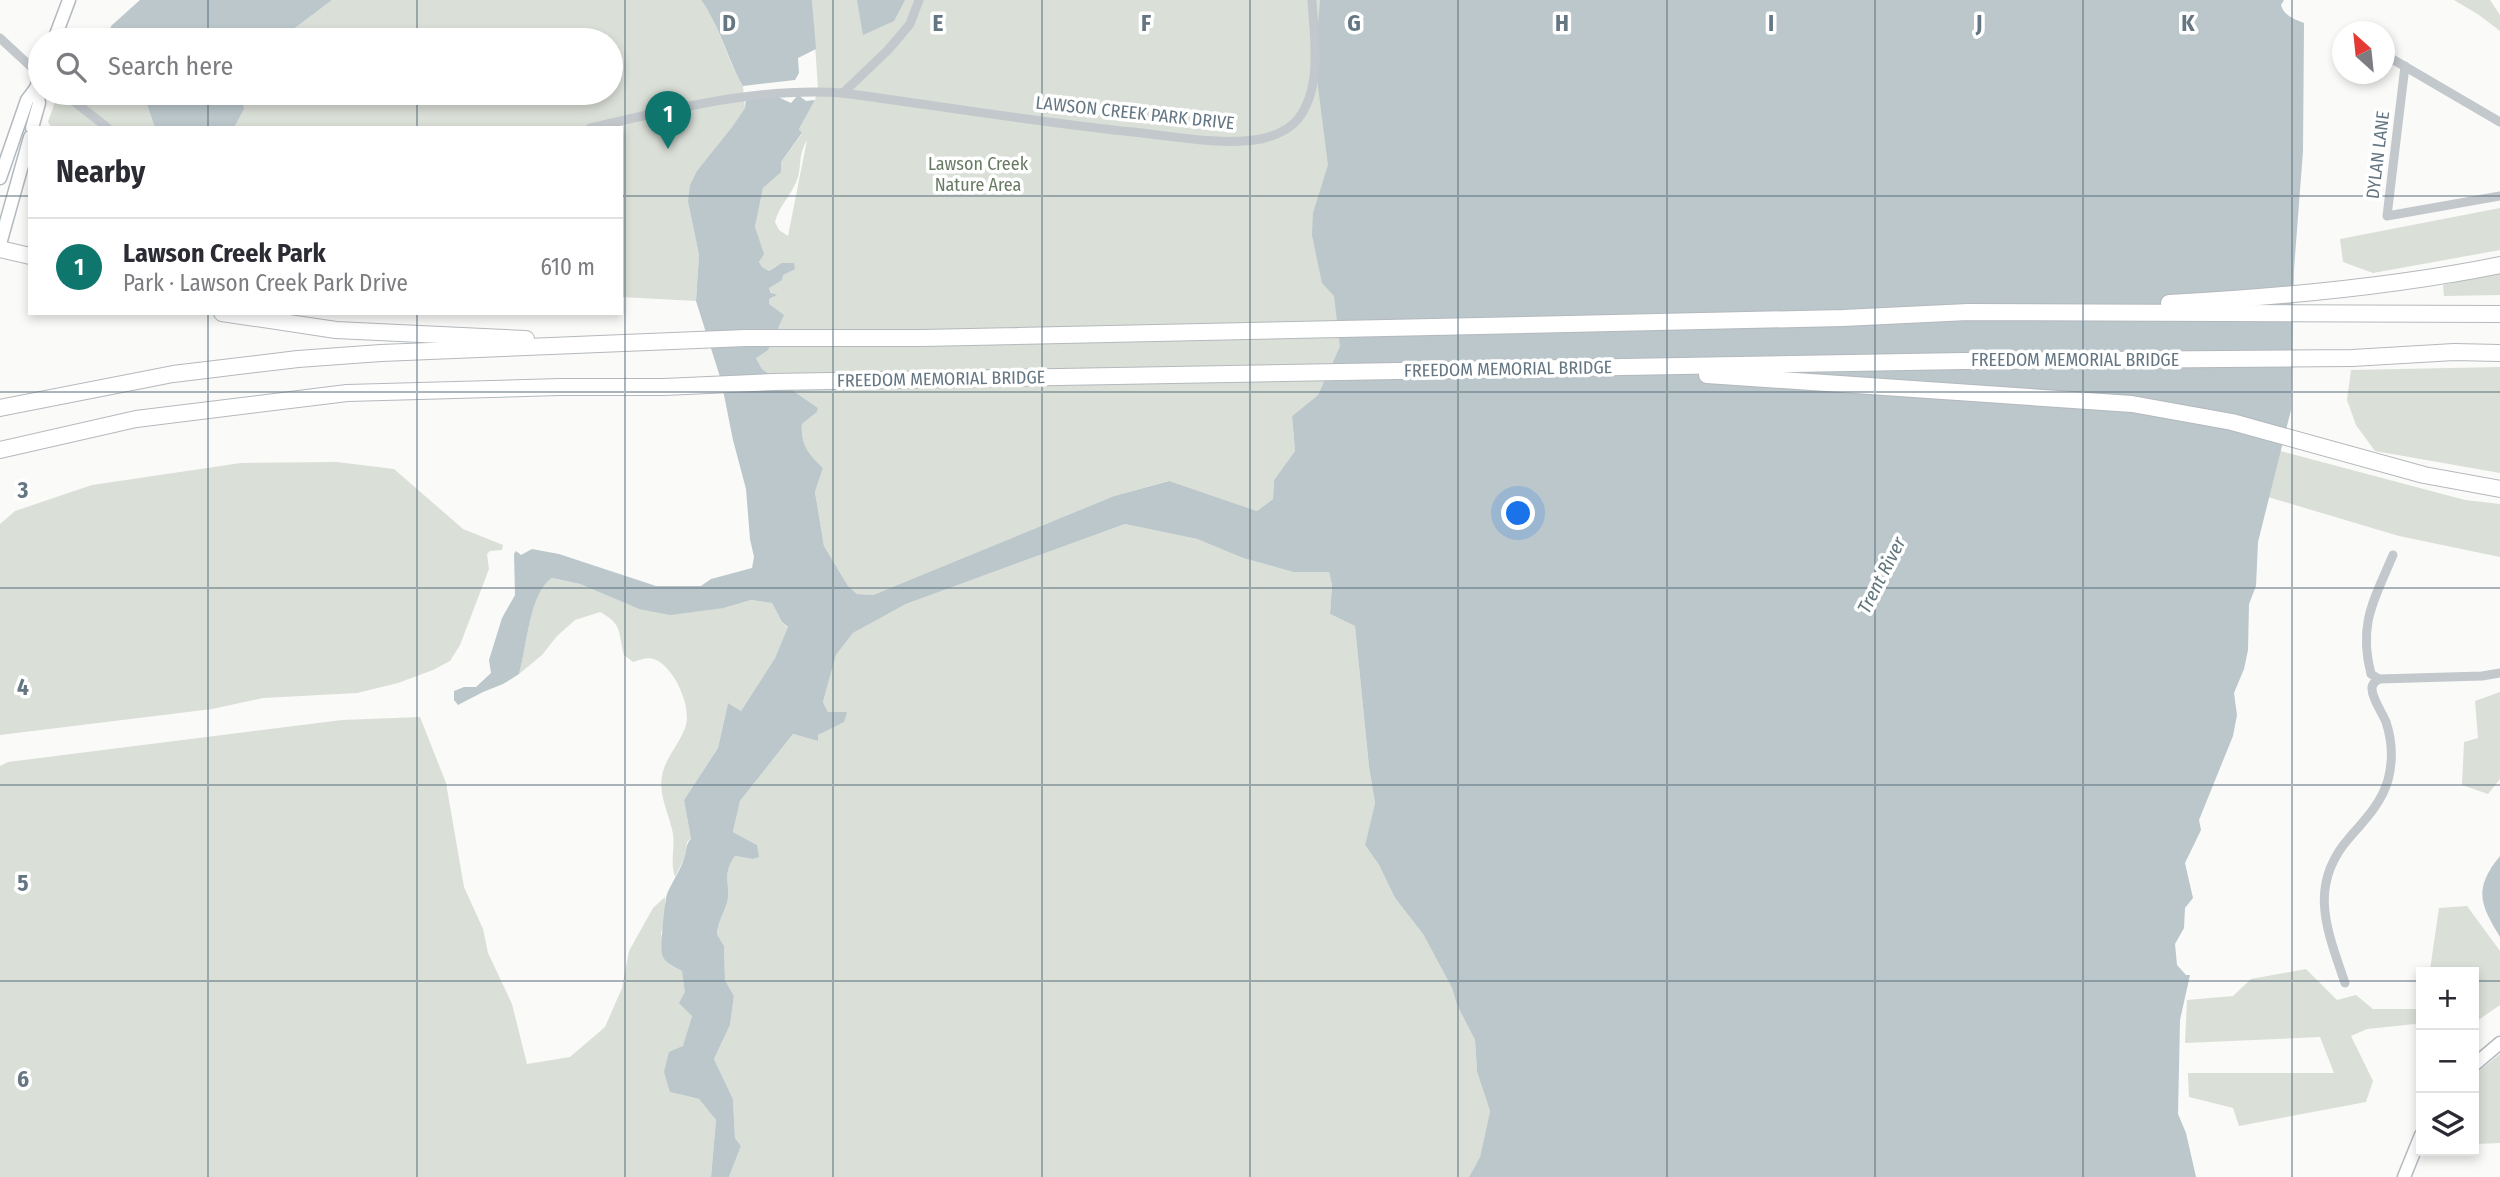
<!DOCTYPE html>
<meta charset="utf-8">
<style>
body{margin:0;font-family:"Fira Sans Condensed",sans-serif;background:#f2f2f3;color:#2b2b33}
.controls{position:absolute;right:21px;bottom:21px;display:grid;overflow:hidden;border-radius:0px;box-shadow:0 4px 10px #0003}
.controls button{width:63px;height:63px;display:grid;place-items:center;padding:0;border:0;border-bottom:2px solid #e1e1e2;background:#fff;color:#2b2b33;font:35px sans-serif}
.compass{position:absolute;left:2332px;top:21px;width:63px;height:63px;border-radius:50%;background:#fff;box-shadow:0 4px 10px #0003;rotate:333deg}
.you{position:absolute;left:1519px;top:514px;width:24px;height:24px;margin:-18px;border:5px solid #fff;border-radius:50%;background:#1a73e8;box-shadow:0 0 0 10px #1a73e833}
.badge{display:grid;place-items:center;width:46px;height:46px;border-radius:50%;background:#0f766e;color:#fff;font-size:23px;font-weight:700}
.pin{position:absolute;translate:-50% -58px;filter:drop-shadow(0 2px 4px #0008)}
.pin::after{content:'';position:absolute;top:37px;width:24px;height:21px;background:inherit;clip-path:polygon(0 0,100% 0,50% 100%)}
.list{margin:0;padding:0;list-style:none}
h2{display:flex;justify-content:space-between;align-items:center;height:91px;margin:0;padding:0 28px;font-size:30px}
h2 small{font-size:23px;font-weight:400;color:#7c7c81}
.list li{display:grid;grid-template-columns:46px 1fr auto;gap:21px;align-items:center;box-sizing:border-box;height:98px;padding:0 28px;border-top:2px solid #e1e1e2}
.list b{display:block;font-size:26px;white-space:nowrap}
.list p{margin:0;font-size:23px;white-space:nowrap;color:#7c7c81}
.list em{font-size:23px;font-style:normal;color:#7c7c81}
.icon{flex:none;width:38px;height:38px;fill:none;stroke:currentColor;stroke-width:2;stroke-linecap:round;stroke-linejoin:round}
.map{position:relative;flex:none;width:2500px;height:1177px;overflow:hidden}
.search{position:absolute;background:#fff;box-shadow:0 4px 10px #0003;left:28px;top:28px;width:595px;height:77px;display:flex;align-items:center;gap:18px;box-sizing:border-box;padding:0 24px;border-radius:38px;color:#7c7c81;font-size:26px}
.panel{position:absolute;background:#fff;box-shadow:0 4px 10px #0003;left:28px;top:126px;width:595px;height:189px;border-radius:0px}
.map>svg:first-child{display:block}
.green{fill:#dadfd7;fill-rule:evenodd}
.water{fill:#bbc7cb}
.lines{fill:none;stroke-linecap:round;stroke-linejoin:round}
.secondary-casing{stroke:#b3babf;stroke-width:15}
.highway-casing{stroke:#b4b9bd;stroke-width:18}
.street{stroke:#c3c8cc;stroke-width:9}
.secondary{stroke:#fff;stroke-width:12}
.highway{stroke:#fff;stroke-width:16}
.grid{fill:none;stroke:#657683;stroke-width:2;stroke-opacity:0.55}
.labels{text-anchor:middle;stroke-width:7;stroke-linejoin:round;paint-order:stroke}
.street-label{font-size:18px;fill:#657683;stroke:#fff}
.park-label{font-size:18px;fill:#687a64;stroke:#fff}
.water-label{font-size:19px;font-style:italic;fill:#60757c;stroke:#fff}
.grid-label{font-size:23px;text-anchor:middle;font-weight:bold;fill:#657683;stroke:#fff;stroke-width:7;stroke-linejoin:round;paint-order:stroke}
</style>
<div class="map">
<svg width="2500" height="1177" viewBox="0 0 2500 1177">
<rect width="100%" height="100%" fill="#fafaf8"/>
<g class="green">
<path d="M 332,0 L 701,0 L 713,18 L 732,65 L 743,86 L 745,108 L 688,202 L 699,255 L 696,301 L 621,297 L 621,128 L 234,128 L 244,109 L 243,97 L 236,93 L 611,93 L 611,40 L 282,40 L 291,31 Z"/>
<path d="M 812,0 L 1354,0 L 1340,346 L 1318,395 L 1292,416 L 1295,451 L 1274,480 L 1273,499 L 1257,511 L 1168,481 L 1114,496 L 873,595 L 857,594 L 848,586 L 824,546 L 815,492 L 823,468 C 809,455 800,444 802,424 L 817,412 L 818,408 L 762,369 L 756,358 L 777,311 L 769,304 L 768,299 L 774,297 L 769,288 L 776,266 L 769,271 L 762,267 L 759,262 L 761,257 L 755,227 L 763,188 L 780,172 L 781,162 L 802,134 L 799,129 L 815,100 L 818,89 ZM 807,140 L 788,236 L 779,230 L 775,222 C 779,205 793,194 798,177 C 802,162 798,156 807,140 Z"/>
<path d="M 2454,0 L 2490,0 L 2500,15 L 2500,31 L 2479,15 Z"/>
<path d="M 58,93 L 143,93 L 155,128 L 52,128 L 48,122 Z"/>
<path d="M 2500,208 L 2500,250 L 2373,273 L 2343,262 L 2340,239 Z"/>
<path d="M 2500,272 L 2500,295 L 2444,296 L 2443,285 Z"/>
<path d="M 2500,367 L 2500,473 L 2375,451 L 2356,425 L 2347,400 L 2351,370 Z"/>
<path d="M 2280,451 L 2465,500 L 2500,504 L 2500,557 L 2399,536 L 2268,497 Z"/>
<path d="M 337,462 L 394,469 L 463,529 L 503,545 L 502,550 L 490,551 L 487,554 L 489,569 L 460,645 L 450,661 L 433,670 L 398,683 L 357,693 L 263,698 L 212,709 L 0,735 L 0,524 L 15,511 L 92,485 L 241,463 Z"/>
<path d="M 1125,524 L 1197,539 L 1243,558 L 1293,572 L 1329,572 L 1332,585 L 1330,614 L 1355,626 L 1369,767 L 1375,803 L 1365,845 L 1379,865 L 1395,898 L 1423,934 L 1452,988 L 1457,1005 L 1475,1040 L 1477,1072 L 1490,1111 L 1480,1157 L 1469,1177 L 729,1177 L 741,1146 L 735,1138 L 733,1099 L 714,1059 L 730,1025 L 734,996 L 725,980 L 724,946 L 717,934 C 718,923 722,917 726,907 C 733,887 720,877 735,856 L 753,859 L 757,845 L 733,832 L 740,801 L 793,734 L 818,741 L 818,735 L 824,731 L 828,712 L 823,702 L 836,655 L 853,633 L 906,604 Z"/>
<path d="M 552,578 L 580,584 L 639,609 L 724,608 L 751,600 L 772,603 L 782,622 L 788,628 L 775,658 L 741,711 L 728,703 L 718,748 L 684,800 L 691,839 L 687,842 L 685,857 L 675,877 C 670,863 675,848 673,834 C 670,816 658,795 662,776 C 665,758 679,745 685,728 C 693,708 674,666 654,659 C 647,657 640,660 633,662 L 624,655 C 618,633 623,624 600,612 L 575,620 L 557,636 L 542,655 L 519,674 C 527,648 529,593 552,578 Z"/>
<path d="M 2500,692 L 2500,779 L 2488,794 L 2462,785 L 2464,742 L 2478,738 L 2475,701 Z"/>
<path d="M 420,717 L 446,783 L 464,887 L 483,929 L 488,953 L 512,1004 L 527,1064 L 570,1057 L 605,1027 L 622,988 L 629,951 L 653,908 L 665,897 L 665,920 L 661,933 L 670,965 L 682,971 L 692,1016 L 670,1092 L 699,1099 L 716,1120 L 711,1177 L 0,1177 L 0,766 L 8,762 L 342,720 Z"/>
<path d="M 2467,906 L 2500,951 L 2500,1005 L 2474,1023 L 2474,972 L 2430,970 L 2439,908 Z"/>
<path d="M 2306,969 L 2337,1000 L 2356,995 L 2373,1009 L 2421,1009 L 2421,1030 L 2415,1024 L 2367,1029 L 2351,1036 L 2373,1081 L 2366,1102 L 2239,1126 L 2233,1108 L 2189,1097 L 2188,1073 L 2334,1073 L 2320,1037 L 2185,1043 L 2187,1000 L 2233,996 L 2251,979 Z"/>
<path d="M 2500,1054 L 2500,1143 L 2474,1144 L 2474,1075 Z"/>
</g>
<g class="water">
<path d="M 140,0 L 332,0 L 291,31 L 282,40 L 108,40 L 111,26 Z"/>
<path d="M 701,0 L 812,0 L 816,49 L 798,58 L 799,73 L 795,80 L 743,86 C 727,58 720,26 701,0 Z"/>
<path d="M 857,0 L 905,0 L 894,21 L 863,35 Z"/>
<path d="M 1320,0 L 2284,0 L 2281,5 C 2284,16 2294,19 2304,23 L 2303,151 L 2294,269 L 2291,410 L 2258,542 L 2256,586 L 2249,604 L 2248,650 L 2244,669 L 2234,693 L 2237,715 L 2233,736 L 2199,820 L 2201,830 L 2185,863 L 2193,898 L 2185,908 L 2184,928 L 2175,944 L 2177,965 L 2186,975 L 2190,975 L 2180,1020 L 2178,1114 L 2186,1133 L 2196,1177 L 1469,1177 L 1480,1157 L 1490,1111 L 1477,1072 L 1475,1040 L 1457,1005 L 1452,988 L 1423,934 L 1395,898 L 1379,865 L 1365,845 L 1375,803 L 1369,767 L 1355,626 L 1330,614 L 1332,585 L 1329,572 L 1293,572 L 1243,558 L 1197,539 L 1125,524 L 906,604 L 853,633 L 836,655 L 823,702 L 828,712 L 847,712 L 844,722 L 818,735 L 818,741 L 793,734 L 740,801 L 733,832 L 757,845 L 759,857 L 753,859 L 735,856 C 720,877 733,887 726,906 C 722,917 718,923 717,934 L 724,946 L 725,980 L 734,996 L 730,1025 L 714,1059 L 733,1099 L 735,1138 L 741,1146 L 729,1177 L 711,1177 L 716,1120 L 699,1099 L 670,1092 L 664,1072 L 669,1052 L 683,1046 L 692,1016 L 679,1003 L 685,992 L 682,971 C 675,967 664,963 662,954 C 660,948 665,899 667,894 C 672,882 680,871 684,859 C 687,851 685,845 691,839 L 684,800 L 718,748 L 728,703 L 741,711 L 775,658 L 788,627 L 782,622 L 772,603 L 751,600 L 724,608 L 670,615 L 639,609 L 580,584 L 552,578 C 529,593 527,648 519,674 L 503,684 L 483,692 L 458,705 L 454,700 L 454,691 L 464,687 L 476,687 L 491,673 L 489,660 L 502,618 L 515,595 L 514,554 L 516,551 L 521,555 L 532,549 L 559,554 L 656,586 L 701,586 L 711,579 L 752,568 L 754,557 L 750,539 L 746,489 L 733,440 L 721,380 L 696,301 L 699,255 L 688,202 L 690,185 L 697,171 L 733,126 L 745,108 L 746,99 L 778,97 L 791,103 L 798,95 L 806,101 L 815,100 L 799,129 L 802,133 L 781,162 L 781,172 L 763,188 L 755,227 L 764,254 L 759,262 L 762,267 L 769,271 L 782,263 L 794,263 L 795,269 L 783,275 L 782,280 L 769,288 L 771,293 L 777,295 L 769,299 L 769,304 L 784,315 L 768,350 L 756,358 L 762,369 L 818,408 L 817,412 L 802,424 C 800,444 809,455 823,468 L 815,492 L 824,546 L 848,586 L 857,594 L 873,595 L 1114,496 L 1169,481 L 1257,511 L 1273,499 L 1274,480 L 1295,451 L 1292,416 L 1318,395 L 1340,346 L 1334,296 L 1322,283 L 1312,235 L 1313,213 L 1328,165 L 1315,63 Z"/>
<path d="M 143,93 L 236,93 L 243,97 L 244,109 L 234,128 L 155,128 Z"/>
<path d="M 2500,856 L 2500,937 C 2480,904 2473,889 2500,856 Z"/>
</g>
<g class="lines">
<g class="secondary-casing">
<g id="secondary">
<path d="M 54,40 L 69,0"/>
<path d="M 32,128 L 39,103 L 36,88"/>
<path d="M 0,178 L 27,100 L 36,88 L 40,77"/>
<path d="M 0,244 L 30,137"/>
<path d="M 2474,1065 L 2500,1043"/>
<path d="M 2404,1177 L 2421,1135"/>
</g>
</g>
<g class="highway-casing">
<g id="highway">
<path d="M 0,249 L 30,256"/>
<path d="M 2169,303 C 2279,297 2392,287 2500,265"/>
<path d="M 222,313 L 336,330 L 526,339"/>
<path d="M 1707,375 L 2132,404 L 2232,422 L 2424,475 L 2500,489"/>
<path d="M 0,408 L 173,374 L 298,359 L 381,353 L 746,338 L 922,338 L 1843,318 L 1968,312 L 2500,314"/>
<path d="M 0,450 L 136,419 L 347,393 L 560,387 L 664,387 L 773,382 L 1964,361 L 2352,358 L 2454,352 L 2500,353"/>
</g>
</g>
<g class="street">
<path d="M 919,0 L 910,24 L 888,50 L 843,93 C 940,106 1036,122 1133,132 C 1172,136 1222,146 1261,139 C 1274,136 1289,130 1298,119 C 1323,87 1314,37 1312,0"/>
<path d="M 0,38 L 40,75"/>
<path d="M 2387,56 L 2500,122"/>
<path d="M 2405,66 L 2387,216 L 2500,196"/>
<path d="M 63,93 L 108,128"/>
<path d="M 590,128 C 674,109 757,87 843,93"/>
<path d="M 2379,679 L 2371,674 C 2358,624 2374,600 2393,555"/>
<path d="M 2345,983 C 2327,930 2307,885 2350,837 C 2365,820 2382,802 2388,780 C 2393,761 2392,740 2386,722 C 2382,712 2371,697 2372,687 C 2373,682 2376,681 2379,679 L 2482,676 L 2500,673"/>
</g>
<use href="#secondary" class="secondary"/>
<use href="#highway" class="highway"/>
</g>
<path class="grid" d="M 208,0 L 208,40M 417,0 L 417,40M 625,0 L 625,1177M 833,0 L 833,1177M 1042,0 L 1042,1177M 1250,0 L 1250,1177M 1458,0 L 1458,1177M 1667,0 L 1667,1177M 1875,0 L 1875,1177M 2083,0 L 2083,1177M 2292,0 L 2292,1177M 208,93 L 208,128M 417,93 L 417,128M 0,196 L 30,196M 621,196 L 2500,196M 208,313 L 208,1177M 417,313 L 417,1177M 0,392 L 2500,392M 0,588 L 2500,588M 0,785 L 2500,785M 0,981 L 2421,981M 2474,981 L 2500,981"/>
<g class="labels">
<g class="street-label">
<text transform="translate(1135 113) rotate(6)" y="6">LAWSON CREEK PARK DRIVE</text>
<text transform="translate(2378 155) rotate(-83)" y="6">DYLAN LANE</text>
<text x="2075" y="366">FREEDOM MEMORIAL BRIDGE</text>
<text transform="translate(1508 369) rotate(-1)" y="6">FREEDOM MEMORIAL BRIDGE</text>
<text transform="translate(941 379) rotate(-1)" y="6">FREEDOM MEMORIAL BRIDGE</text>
</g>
<g class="park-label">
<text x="978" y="170">Lawson Creek<tspan x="978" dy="21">Nature Area</tspan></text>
</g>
<g class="water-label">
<text transform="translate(1881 575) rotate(-63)" y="7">Trent River</text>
</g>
</g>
<g class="grid-label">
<text x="729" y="31">D</text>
<text x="938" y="31">E</text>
<text x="1146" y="31">F</text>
<text x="1354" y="31">G</text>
<text x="1562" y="31">H</text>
<text x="1771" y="31">I</text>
<text x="1979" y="31">J</text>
<text x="2188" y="31">K</text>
<text x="23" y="498">3</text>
<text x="23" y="695">4</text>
<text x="23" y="891">5</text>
<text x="23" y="1087">6</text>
</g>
</svg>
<div class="controls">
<button>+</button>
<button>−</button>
<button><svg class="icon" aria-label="layers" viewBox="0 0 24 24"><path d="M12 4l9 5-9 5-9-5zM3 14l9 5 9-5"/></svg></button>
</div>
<svg class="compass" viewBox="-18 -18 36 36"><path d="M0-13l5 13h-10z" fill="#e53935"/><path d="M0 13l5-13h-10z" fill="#7c7c81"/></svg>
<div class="you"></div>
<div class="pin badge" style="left:668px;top:149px">1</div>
<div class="search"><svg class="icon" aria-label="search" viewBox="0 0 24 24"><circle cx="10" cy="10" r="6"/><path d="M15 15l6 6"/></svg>Search here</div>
<section class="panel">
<h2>Nearby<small></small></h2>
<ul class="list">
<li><span class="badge">1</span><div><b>Lawson Creek Park</b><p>Park · Lawson Creek Park Drive</p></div><em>610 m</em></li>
</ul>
</section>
</div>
